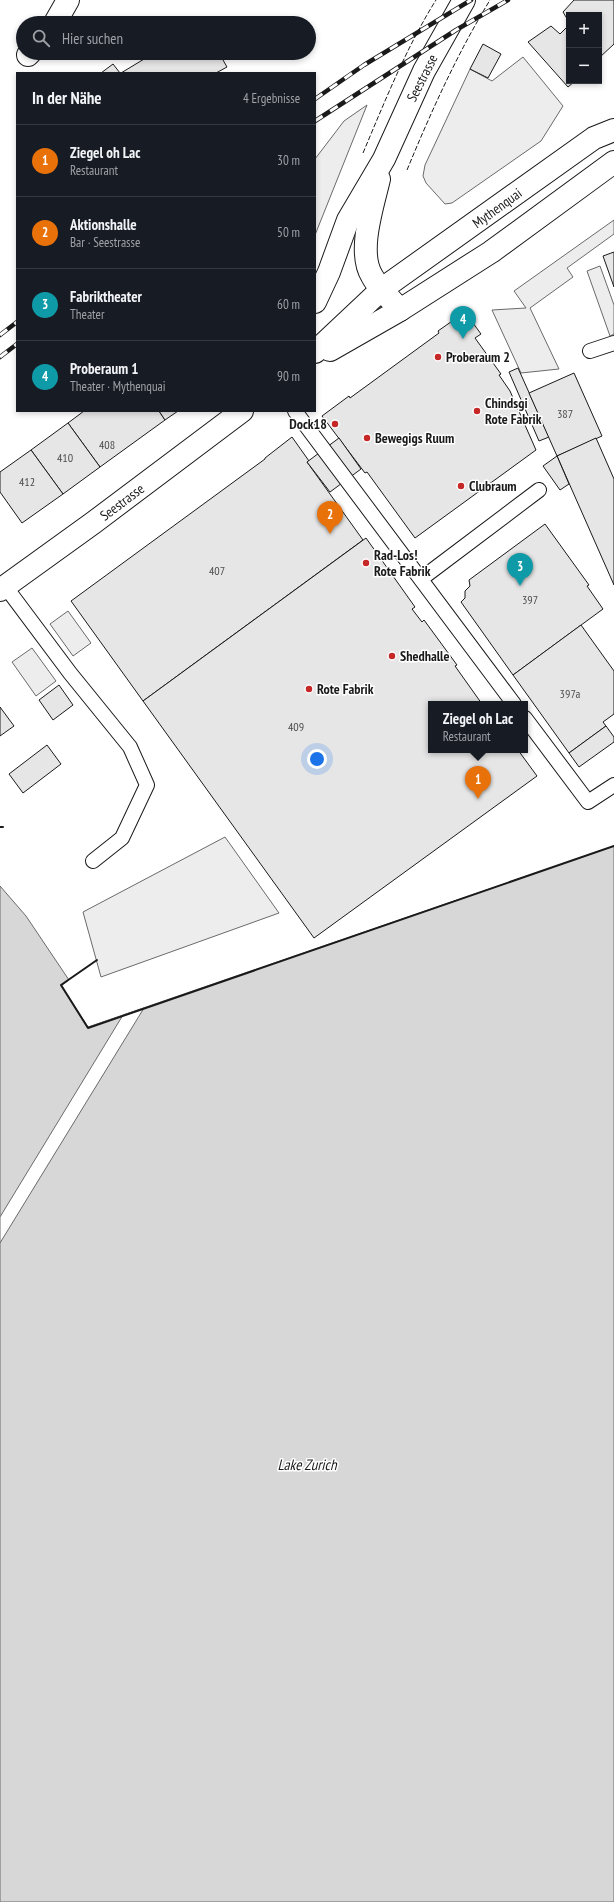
<!DOCTYPE html>
<html lang="de">
<meta charset="utf-8">
<style>
body{margin:0;font-family:"PT Sans Narrow",sans-serif;background:#20242c;color:#f1f3f6}
.controls{position:absolute;right:12px;top:12px;display:grid;overflow:hidden;border-radius:0px;box-shadow:0 2px 6px #0003}
.controls button{width:36px;height:36px;display:grid;place-items:center;padding:0;border:0;border-bottom:1px solid #363941;background:#171b24;color:#f1f3f6;font:20px sans-serif}
.you{position:absolute;left:317px;top:759px;width:14px;height:14px;margin:-10px;border:3px solid #fff;border-radius:50%;background:#1a73e8;box-shadow:0 0 0 6px #1a73e833}
.badge{display:grid;place-items:center;width:26px;height:26px;border-radius:50%;background:#c62828;color:#fff;font-size:13px;font-weight:700}
.pin{position:absolute;translate:-50% -33px;filter:drop-shadow(0 1px 2px #0008)}
.pin::after{content:'';position:absolute;top:21px;width:14px;height:12px;background:inherit;clip-path:polygon(0 0,100% 0,50% 100%)}
.popup{position:absolute;left:428px;top:701px;width:100px;height:52px;box-sizing:border-box;display:grid;place-content:center;border-radius:0px;background:#171b24;filter:drop-shadow(0 1px 3px #0005);font-size:13px;white-space:nowrap;color:#9ea1a6}
.popup b{font-size:15px;color:#f1f3f6}
.popup::after{content:'';position:absolute;left:50%;top:100%;margin-left:-8px;border:8px solid transparent;border-top-color:#171b24}
.list{margin:0;padding:0;list-style:none}
h2{display:flex;justify-content:space-between;align-items:center;height:52px;margin:0;padding:0 16px;font-size:17px}
h2 small{font-size:13px;font-weight:400;color:#9ea1a6}
.list li{display:grid;grid-template-columns:26px 1fr auto;gap:12px;align-items:center;box-sizing:border-box;height:72px;padding:0 16px;border-top:1px solid #363941}
.list b{display:block;font-size:15px;white-space:nowrap}
.list p{margin:0;font-size:13px;white-space:nowrap;color:#9ea1a6}
.list em{font-size:13px;font-style:normal;color:#9ea1a6}
.icon{flex:none;width:22px;height:22px;fill:none;stroke:currentColor;stroke-width:2;stroke-linecap:round;stroke-linejoin:round}
.map{position:relative;flex:none;width:614px;height:1902px;overflow:hidden}
.search{position:absolute;background:#171b24;box-shadow:0 2px 6px #0003;left:16px;top:16px;width:300px;height:44px;display:flex;align-items:center;gap:10px;box-sizing:border-box;padding:0 14px;border-radius:22px;color:#9ea1a6;font-size:15px}
.panel{position:absolute;background:#171b24;box-shadow:0 2px 6px #0003;left:16px;top:72px;width:300px;height:340px;border-radius:0px}
.map>svg:first-child{display:block}
.built{fill:#ededed;stroke:#6a6a6a}
.water{fill:#d7d7d7;stroke:#6a6a6a}
.pier{fill:#fff;stroke:#6a6a6a}
.building{fill:#e6e6e6;stroke:#1a1a1a}
.lines{fill:none;stroke-linecap:round;stroke-linejoin:round}
.service-casing{stroke:#1a1a1a;stroke-width:16}
.minor-casing{stroke:#1a1a1a;stroke-width:24}
.secondary-casing{stroke:#1a1a1a;stroke-width:24}
.primary-casing{stroke:#1a1a1a;stroke-width:24}
.service{stroke:#fff;stroke-width:14}
.minor{stroke:#fff;stroke-width:22}
.secondary{stroke:#fff;stroke-width:22}
.primary{stroke:#fff;stroke-width:22}
.rail-casing{stroke:#1a1a1a;stroke-width:4.5}
.rail{stroke:#fff;stroke-width:3;stroke-dasharray:9;stroke-linecap:butt}
.fence{stroke:#1a1a1a;stroke-width:1;stroke-dasharray:5 2;stroke-linecap:butt}
.wall{stroke:#1a1a1a;stroke-width:2}
.poi-dot{fill:#c62828;stroke:#fff;stroke-width:1.5}
.labels{text-anchor:middle;stroke-width:3;stroke-linejoin:round;paint-order:stroke}
.number-label{font-size:12px;fill:#4d4d4d}
.street-label{font-size:14px;fill:#1a1a1a;stroke:#fff}
.poi-label{font-size:14px;font-weight:bold;fill:#1a1a1a;stroke:#fff;text-anchor:start}
.water-label{font-size:15px;font-style:italic;fill:#1a1a1a;stroke:#fff}
</style>
<div class="map">
<svg width="614" height="1902" viewBox="0 0 614 1902">
<rect width="100%" height="100%" fill="#fff"/>
<g class="built">
<path d="M 523,57 L 563,106 L 541,141 L 452,203 L 445,204 L 426,183 L 423,176 L 425,165 L 470,69 L 492,81 Z"/>
<path d="M 367,105 L 315,235 L 315,159 L 344,121 Z"/>
<path d="M 614,220 L 614,234 L 567,268 L 573,277 L 530,308 L 559,369 L 521,373 L 492,310 L 526,308 L 514,291 Z"/>
<path d="M 600,266 L 614,305 L 614,334 L 610,336 L 587,271 Z"/>
<path d="M 68,611 L 91,643 L 73,656 L 50,624 Z"/>
<path d="M 32,648 L 56,681 L 36,696 L 12,662 Z"/>
<path d="M 225,837 L 279,913 L 101,977 L 83,912 Z"/>
</g>
<path class="water" d="M 614,846 L 614,1902 L 0,1902 L 0,886 L 26,916 L 69,980 L 61,986 L 88,1027 Z"/>
<path class="pier" d="M 144,1008 L 0,1243 L 0,1217 L 123,1015 Z"/>
<g class="building">
<path d="M 574,0 L 614,0 L 614,44 L 599,58 L 599,15 L 569,15 L 569,22 L 563,12 Z"/>
<path d="M 569,25 L 569,81 L 575,81 L 568,87 L 528,42 L 551,26 L 560,34 Z"/>
<path d="M 483,44 L 501,54 L 488,78 L 470,69 Z"/>
<path d="M 154,53 L 219,53 L 227,67 L 216,73 L 121,73 Z"/>
<path d="M 113,64 L 120,73 L 101,73 Z"/>
<path d="M 614,252 L 614,287 L 603,256 Z"/>
<path d="M 465,312 L 481,334 L 475,338 L 501,374 L 499,375 L 510,391 L 536,450 L 415,538 L 367,472 L 365,473 L 322,416 L 349,396 L 350,398 L 439,333 L 438,331 Z"/>
<path d="M 518,368 L 549,437 L 539,441 L 509,372 Z"/>
<path d="M 574,373 L 602,436 L 557,456 L 529,393 Z"/>
<path d="M 84,411 L 159,411 L 165,420 L 100,467 L 68,423 Z"/>
<path d="M 159,411 L 178,411 L 165,420 Z"/>
<path d="M 68,423 L 100,467 L 63,494 L 31,450 Z"/>
<path d="M 292,437 L 309,461 L 307,462 L 363,540 L 143,701 L 71,601 L 265,459 L 265,458 Z"/>
<path d="M 339,438 L 361,469 L 330,492 L 307,462 Z"/>
<path d="M 596,438 L 614,479 L 614,585 L 557,456 Z"/>
<path d="M 31,450 L 63,494 L 22,523 L 0,492 L 0,472 Z"/>
<path d="M 557,456 L 569,484 L 560,490 L 543,466 Z"/>
<path d="M 545,524 L 589,585 L 587,586 L 603,609 L 513,675 L 461,602 L 465,598 L 465,591 L 470,586 L 469,580 Z"/>
<path d="M 366,538 L 415,607 L 412,609 L 422,622 L 424,620 L 457,665 L 455,666 L 482,704 L 431,704 L 431,750 L 518,750 L 537,776 L 314,938 L 143,701 Z"/>
<path d="M 581,625 L 614,671 L 614,714 L 603,722 L 606,726 L 569,753 L 513,675 Z"/>
<path d="M 59,685 L 73,705 L 53,720 L 39,700 Z"/>
<path d="M 0,707 L 14,726 L 0,736 Z"/>
<path d="M 606,726 L 614,737 L 614,742 L 579,767 L 569,753 Z"/>
<path d="M 47,745 L 61,764 L 23,793 L 9,774 Z"/>
</g>
<g class="lines">
<g class="service-casing">
<g id="service">
<path d="M 590,351 L 614,343"/>
<path d="M 295,411 L 514,704"/>
<path d="M 421,579 L 539,490"/>
<path d="M 5,586 L 70,673 L 130,747 L 147,785 L 122,838 L 93,861"/>
<path d="M 525,718 L 588,802 L 614,785"/>
</g>
</g>
<g class="minor-casing">
<g id="minor">
<path d="M 55,23 L 68,0"/>
<path d="M 28,55 L 30,53"/>
</g>
</g>
<g class="secondary-casing">
<g id="secondary">
<path d="M 379,179 C 373,205 357,252 372,276 C 378,288 391,299 400,310"/>
<path d="M 315,302 L 329,272 L 348,220 L 384,159 L 424,71 L 464,0"/>
</g>
</g>
<g class="primary-casing">
<g id="primary">
<path d="M 330,350 L 400,310 L 491,252 L 614,162"/>
<path d="M 315,352 L 382,289 L 594,138 L 614,130"/>
<path d="M 0,590 L 93,523 L 242,411"/>
</g>
</g>
<use href="#service" class="service"/>
<use href="#minor" class="minor"/>
<use href="#secondary" class="secondary"/>
<use href="#primary" class="primary"/>
<g class="rail-casing">
<g id="rail">
<path d="M 315,99 L 364,65 L 471,0"/>
<path d="M 315,121 L 456,30 L 508,0"/>
<path d="M 0,335 L 17,322"/>
<path d="M 0,357 L 17,344"/>
</g>
</g>
<use href="#rail" class="rail"/>
<g class="fence">
<path d="M 363,153 C 385,101 406,48 436,0"/>
<path d="M 407,170 C 431,112 457,54 490,0"/>
</g>
<g class="wall">
<path d="M 0,827 L 3,827"/>
<path d="M 97,960 L 61,985 L 88,1028 L 614,846"/>
</g>
</g>
<g class="poi-dot">
<circle cx="438" cy="357" r="4"/>
<circle cx="477" cy="411" r="4"/>
<circle cx="335" cy="424" r="4"/>
<circle cx="367" cy="438" r="4"/>
<circle cx="461" cy="486" r="4"/>
<circle cx="366" cy="563" r="4"/>
<circle cx="392" cy="656" r="4"/>
<circle cx="309" cy="689" r="4"/>
</g>
<g class="labels">
<g class="number-label">
<text x="565" y="418">387</text>
<text x="107" y="449">408</text>
<text x="65" y="462">410</text>
<text x="27" y="486">412</text>
<text x="217" y="575">407</text>
<text x="530" y="604">397</text>
<text x="570" y="698">397a</text>
<text x="296" y="731">409</text>
</g>
<g class="street-label">
<text transform="translate(422 78) rotate(-63)" y="5">Seestrasse</text>
<text transform="translate(497 208) rotate(-36)" y="5">Mythenquai</text>
<text transform="translate(122 502) rotate(-37)" y="5">Seestrasse</text>
</g>
<g class="poi-label">
<text x="446" y="362">Proberaum 2</text>
<text x="485" y="408">Chindsgi<tspan x="485" dy="16">Rote Fabrik</tspan></text>
<text x="327" y="429" text-anchor="end">Dock18</text>
<text x="375" y="443">Bewegigs Ruum</text>
<text x="469" y="491">Clubraum</text>
<text x="374" y="560">Rad-Los!<tspan x="374" dy="16">Rote Fabrik</tspan></text>
<text x="400" y="661">Shedhalle</text>
<text x="317" y="694">Rote Fabrik</text>
</g>
<g class="water-label">
<text x="307" y="1470">Lake Zurich</text>
</g>
</g>
</svg>
<div class="controls">
<button>+</button>
<button>−</button>
</div>
<div class="you"></div>
<div class="pin badge" style="left:478px;top:799px;background:#e8710a">1</div>
<div class="popup"><b>Ziegel oh Lac</b>Restaurant</div>
<div class="pin badge" style="left:330px;top:534px;background:#e8710a">2</div>
<div class="pin badge" style="left:520px;top:586px;background:#0f9aa8">3</div>
<div class="pin badge" style="left:463px;top:339px;background:#0f9aa8">4</div>
<div class="search"><svg class="icon" aria-label="search" viewBox="0 0 24 24"><circle cx="10" cy="10" r="6"/><path d="M15 15l6 6"/></svg>Hier suchen</div>
<section class="panel">
<h2>In der Nähe<small>4 Ergebnisse</small></h2>
<ul class="list">
<li><span class="badge" style="background:#e8710a">1</span><div><b>Ziegel oh Lac</b><p>Restaurant</p></div><em>30 m</em></li>
<li><span class="badge" style="background:#e8710a">2</span><div><b>Aktionshalle</b><p>Bar · Seestrasse</p></div><em>50 m</em></li>
<li><span class="badge" style="background:#0f9aa8">3</span><div><b>Fabriktheater</b><p>Theater</p></div><em>60 m</em></li>
<li><span class="badge" style="background:#0f9aa8">4</span><div><b>Proberaum 1</b><p>Theater · Mythenquai</p></div><em>90 m</em></li>
</ul>
</section>
</div>
